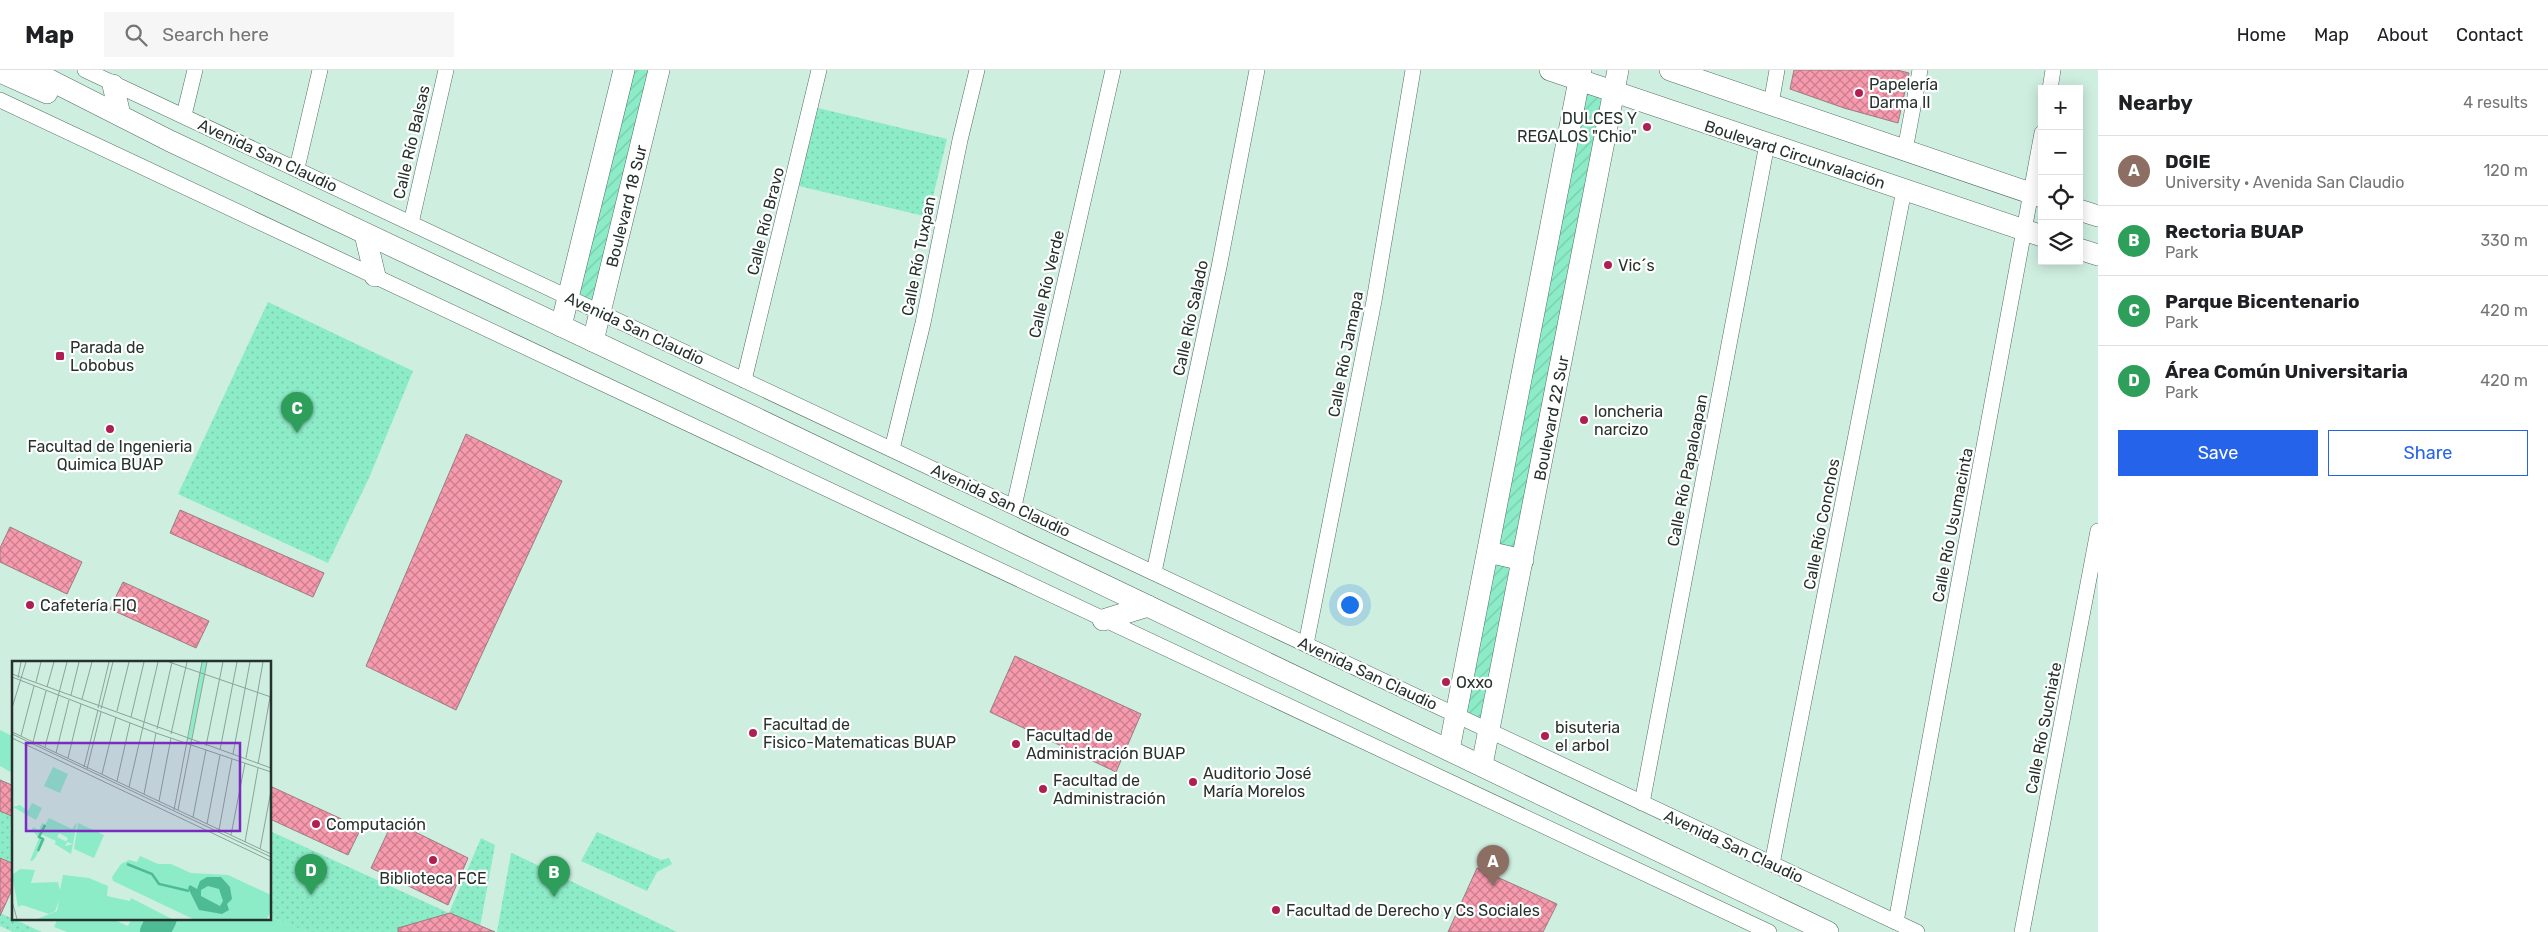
<!DOCTYPE html>
<meta charset="utf-8">
<style>
body{margin:0;font-family:Rubik,sans-serif;background:#f6f6f6;color:#202124}
.controls{position:absolute;right:15px;top:15px;display:grid;overflow:hidden;border-radius:0px;box-shadow:0 2px 12px #0003}
.controls button{width:45px;height:45px;display:grid;place-items:center;padding:0;border:0;border-bottom:1px solid #e0e0e0;background:#fff;color:#202124;font:25px sans-serif}
.you{position:absolute;left:1349px;top:534px;width:18px;height:18px;margin:-12px;border:4px solid #fff;border-radius:50%;background:#1a73e8;box-shadow:0 0 0 8px #1a73e833}
.badge{display:grid;place-items:center;width:32px;height:32px;border-radius:50%;background:#2563eb;color:#fff;font-size:16px;font-weight:700}
.pin{position:absolute;translate:-50% -41px;filter:drop-shadow(0 1px 2px #0008)}
.pin::after{content:'';position:absolute;top:26px;width:18px;height:15px;background:inherit;clip-path:polygon(0 0,100% 0,50% 100%)}
.list{margin:0;padding:0;list-style:none}
h2{display:flex;justify-content:space-between;align-items:center;height:65px;margin:0;padding:0 20px;font-size:21px}
h2 small{font-size:16px;font-weight:400;color:#757577}
.list li{display:grid;grid-template-columns:32px 1fr auto;gap:15px;align-items:center;box-sizing:border-box;height:70px;padding:0 20px;border-top:1px solid #e0e0e0}
.list b{display:block;font-size:19px;white-space:nowrap}
.list p{margin:0;font-size:16px;white-space:nowrap;color:#757577}
.list em{font-size:16px;font-style:normal;color:#757577}
.actions{display:flex;gap:10px;padding:15px 20px}
.actions a{flex:1;padding:11px 0;border:1px solid #2563eb;border-radius:0px;text-align:center;font-size:18px;color:#2563eb}
.actions .main{background:#2563eb;color:#fff}
.icon{flex:none;width:28px;height:28px;fill:none;stroke:currentColor;stroke-width:2;stroke-linecap:round;stroke-linejoin:round}
.map{position:relative;flex:none;width:2098px;height:862px;overflow:hidden}
header{display:flex;align-items:center;gap:30px;box-sizing:border-box;height:70px;padding:0 25px;background:#fff;border-bottom:1px solid #e0e0e0}
header strong{font-size:24px}
nav{display:flex;gap:28px;margin-inline-start:auto;font-size:18px}
.search{width:350px;height:45px;background:#f6f6f6;display:flex;align-items:center;gap:12px;box-sizing:border-box;padding:0 18px;border-radius:0px;color:#757577;font-size:19px}
main{display:flex}
aside{flex:1;background:#fff}
.map>svg:first-child{display:block}
.grass{fill:#8cecc7}
.park{fill:url(#park-dots)}
.garden{fill:url(#garden-furrows)}
.lines{fill:none;stroke-linecap:round;stroke-linejoin:round}
.river{stroke:#4fbb95;stroke-width:30}
.building{fill:url(#building-cross-hatch);stroke:#9b7d82}
.street-casing{stroke:#516d61;stroke-width:16}
.secondary-casing{stroke:#516d61;stroke-width:22}
.street{stroke:#fff;stroke-width:15}
.secondary{stroke:#fff;stroke-width:21}
.poi-dot{fill:#af1f52;stroke:#fff;stroke-width:2}
.labels{text-anchor:middle;stroke-width:4.5;stroke-linejoin:round;paint-order:stroke}
.poi-label{font-size:16px;fill:#26322d;stroke:#fff;text-anchor:start}
.street-label{font-size:16px;fill:#26322d;stroke:#fff}
.inset-river{fill:none;stroke:#4fbb95;stroke-width:2.5}
.inset-road{fill:none;stroke:#8ba398;stroke-width:1}
.view{fill:#7b2cbf;fill-opacity:0.15;stroke:#7b2cbf;stroke-width:2.5}
.inset-edge{fill:none;stroke:#26322d;stroke-width:2.5}
</style>
<header>
<strong>Map</strong>
<div class="search"><svg class="icon" aria-label="search" viewBox="0 0 24 24"><circle cx="10" cy="10" r="6"/><path d="M15 15l6 6"/></svg>Search here</div>
<nav><a>Home</a><a>Map</a><a>About</a><a>Contact</a></nav>
</header>
<main>
<div class="map">
<svg width="2098" height="862" viewBox="0 0 2098 862">
<defs>
<pattern id="park-dots" width="8" height="8" patternUnits="userSpaceOnUse" patternTransform="scale(1.25)"><rect width="8" height="8" fill="#8cecc7"/><path d="M2 2h.1M6 6h.1" fill="none" stroke="#79cbab" stroke-width="1.8" stroke-linecap="round"/></pattern>
<pattern id="garden-furrows" width="10" height="10" patternUnits="userSpaceOnUse" patternTransform="scale(1.25)"><rect width="10" height="10" fill="#8cecc7"/><path d="M-1 1l2-2M0 10L10 0M9 11l2-2" fill="none" stroke="#79cbab"/></pattern>
<pattern id="building-cross-hatch" width="8" height="8" patternUnits="userSpaceOnUse" patternTransform="scale(1.25)"><rect width="8" height="8" fill="#f89aae"/><path d="M0 0l8 8M0 8l8-8" fill="none" stroke="#c97e8e"/></pattern>
</defs>
<rect width="100%" height="100%" fill="#ceeee0"/>
<g class="grass">
<path d="M 0,660 L 14,667 L 14,704 L 0,696 Z"/>
<path d="M 270,847 L 308,862 L 67,862 L 54,857 L 58,848 L 110,848 L 128,856 L 132,848 Z"/>
</g>
<g class="park">
<path d="M 818,38 L 947,69 L 928,147 L 799,116 Z"/>
<path d="M 268,232 L 413,301 L 369,408 L 328,493 L 178,424 Z"/>
<path d="M 0,741 L 14,747 L 10,759 L 14,761 L 14,794 L 0,788 Z"/>
<path d="M 270,761 L 449,843 L 481,768 L 495,775 L 479,862 L 308,862 L 270,847 Z"/>
<path d="M 597,762 L 661,790 L 669,788 L 672,794 L 657,802 L 647,821 L 581,791 Z"/>
<path d="M 511,783 L 512,783 L 677,862 L 497,862 Z"/>
<path d="M 0,843 L 42,862 L 13,862 L 0,856 Z"/>
</g>
<g class="garden">
<path d="M 624,0 L 659,0 L 600,241 L 568,227 Z"/>
<path d="M 1582,4 L 1616,17 L 1489,661 L 1456,645 Z"/>
</g>
<g class="lines">
<path class="river" d="M 155,862 L 162,848"/>
</g>
<g class="building">
<path d="M 1794,0 L 1897,0 L 1909,3 L 1898,53 L 1844,38 L 1790,19 Z"/>
<path d="M 466,364 L 562,411 L 456,640 L 366,596 Z"/>
<path d="M 180,440 L 324,503 L 313,527 L 170,463 Z"/>
<path d="M 10,457 L 82,492 L 67,524 L 0,492 L 0,478 Z"/>
<path d="M 123,512 L 209,551 L 196,578 L 110,539 Z"/>
<path d="M 1015,586 L 1141,644 L 1116,702 L 990,642 Z"/>
<path d="M 0,710 L 14,716 L 14,747 L 0,741 Z"/>
<path d="M 270,716 L 361,758 L 348,785 L 270,749 Z"/>
<path d="M 393,751 L 468,788 L 448,835 L 371,798 Z"/>
<path d="M 0,788 L 14,794 L 14,815 L 0,846 Z"/>
<path d="M 1477,798 L 1557,834 L 1543,862 L 1448,862 Z"/>
<path d="M 450,843 L 495,862 L 398,862 L 398,858 Z"/>
</g>
<g class="lines">
<g class="street-casing">
<g id="street">
<path d="M 85,0 L 1917,862"/>
<path d="M 2050,19 L 2053,0"/>
<path d="M 0,30 L 1769,862"/>
<path d="M 1771,34 L 1777,0"/>
<path d="M 184,45 L 195,0"/>
<path d="M 1905,80 L 1920,0"/>
<path d="M 297,98 L 320,0"/>
<path d="M 411,153 L 446,0"/>
<path d="M 744,310 L 819,0"/>
<path d="M 892,379 L 923,253 L 960,70 L 977,0"/>
<path d="M 1014,436 L 1113,0"/>
<path d="M 1154,502 L 1219,197 L 1257,0"/>
<path d="M 1306,574 L 1374,231 L 1413,0"/>
<path d="M 1642,733 L 1767,74"/>
<path d="M 1772,794 L 1904,120"/>
<path d="M 1896,852 L 2042,63"/>
<path d="M 2022,862 L 2098,461"/>
</g>
</g>
<g class="secondary-casing">
<g id="secondary">
<path d="M 30,0 L 170,71 L 739,340 L 1828,862"/>
<path d="M 1550,0 L 2042,166"/>
<path d="M 1670,0 L 2042,127"/>
<path d="M 0,2 L 47,23"/>
<path d="M 113,15 L 120,45"/>
<path d="M 2079,140 L 2098,146"/>
<path d="M 365,164 L 375,206"/>
<path d="M 2079,179 L 2098,185"/>
<path d="M 561,256 L 624,0"/>
<path d="M 593,271 L 659,0"/>
<path d="M 1488,482 L 1523,490"/>
<path d="M 1103,550 L 1148,536"/>
<path d="M 1449,680 L 1581,0"/>
<path d="M 1482,695 L 1618,0"/>
</g>
</g>
<use href="#street" class="street"/>
<use href="#secondary" class="secondary"/>
</g>
<g class="poi-dot">
<circle cx="1859" cy="23" r="5"/>
<circle cx="1647" cy="57" r="5"/>
<circle cx="1608" cy="195" r="5"/>
<rect x="55" y="281" width="10" height="10" rx="2.5"/>
<circle cx="1584" cy="350" r="5"/>
<circle cx="110" cy="359" r="5"/>
<circle cx="30" cy="535" r="5"/>
<circle cx="1446" cy="612" r="5"/>
<circle cx="753" cy="663" r="5"/>
<circle cx="1545" cy="666" r="5"/>
<circle cx="1016" cy="674" r="5"/>
<circle cx="1193" cy="712" r="5"/>
<circle cx="1043" cy="719" r="5"/>
<circle cx="316" cy="754" r="5"/>
<circle cx="433" cy="790" r="5"/>
<circle cx="1276" cy="840" r="5"/>
</g>
<g class="labels">
<g class="poi-label">
<text x="1869" y="20">Papelería<tspan x="1869" dy="18">Darma II</tspan></text>
<text x="1637" y="54" text-anchor="end">DULCES Y<tspan x="1637" dy="18">REGALOS "Chio"</tspan></text>
<text x="1618" y="201">Vic´s</text>
<text x="70" y="283">Parada de<tspan x="70" dy="18">Lobobus</tspan></text>
<text x="1594" y="347">loncheria<tspan x="1594" dy="18">narcizo</tspan></text>
<text x="110" y="382" text-anchor="middle">Facultad de Ingenieria<tspan x="110" dy="18">Quimica BUAP</tspan></text>
<text x="40" y="541">Cafetería FIQ</text>
<text x="1456" y="618">Oxxo</text>
<text x="763" y="660">Facultad de<tspan x="763" dy="18">Fisico-Matematicas BUAP</tspan></text>
<text x="1555" y="663">bisuteria<tspan x="1555" dy="18">el arbol</tspan></text>
<text x="1026" y="671">Facultad de<tspan x="1026" dy="18">Administración BUAP</tspan></text>
<text x="1203" y="709">Auditorio José<tspan x="1203" dy="18">María Morelos</tspan></text>
<text x="1053" y="716">Facultad de<tspan x="1053" dy="18">Administración</tspan></text>
<text x="326" y="760">Computación</text>
<text x="433" y="814" text-anchor="middle">Biblioteca FCE</text>
<text x="1286" y="846">Facultad de Derecho y Cs Sociales</text>
</g>
<g class="street-label">
<text transform="translate(411 72) rotate(-77)" y="6">Calle Río Balsas</text>
<text transform="translate(1795 84) rotate(18)" y="6">Boulevard Circunvalación</text>
<text transform="translate(268 85) rotate(25)" y="6">Avenida San Claudio</text>
<text transform="translate(626 136) rotate(-76)" y="6">Boulevard 18 Sur</text>
<text transform="translate(765 151) rotate(-76)" y="6">Calle Río Bravo</text>
<text transform="translate(918 186) rotate(-79)" y="6">Calle Río Tuxpan</text>
<text transform="translate(1046 214) rotate(-77)" y="6">Calle Río Verde</text>
<text transform="translate(1190 248) rotate(-78)" y="6">Calle Río Salado</text>
<text transform="translate(635 258) rotate(25)" y="6">Avenida San Claudio</text>
<text transform="translate(1345 284) rotate(-79)" y="6">Calle Río Jamapa</text>
<text transform="translate(1551 348) rotate(-79)" y="6">Boulevard 22 Sur</text>
<text transform="translate(1687 400) rotate(-79)" y="6">Calle Río Papaloapan</text>
<text transform="translate(1001 430) rotate(25)" y="6">Avenida San Claudio</text>
<text transform="translate(1821 454) rotate(-79)" y="6">Calle Río Conchos</text>
<text transform="translate(1952 455) rotate(-79)" y="6">Calle Río Usumacinta</text>
<text transform="translate(1368 603) rotate(25)" y="6">Avenida San Claudio</text>
<text transform="translate(2043 658) rotate(-79)" y="6">Calle Río Suchiate</text>
<text transform="translate(1734 776) rotate(25)" y="6">Avenida San Claudio</text>
</g>
</g>
<g transform="translate(12 591)">
<rect width="259" height="259" fill="#ceeee0"/>
<path d="M 20,142 L 30,147 L 24,159 L 1,146 L 8,144 L 16,150 ZM 30,162 L 48,171 L 45,176 L 55,181 L 53,185 L 61,183 L 59,193 L 43,183 L 44,180 L 29,173 L 27,176 L 33,179 L 23,197 L 20,200 L 18,200 L 27,177 L 20,169 L 21,166 L 27,169 ZM 8,208 L 23,209 L 19,222 L 46,221 L 48,229 L 51,214 L 77,217 L 96,225 L 95,235 L 118,240 L 119,237 L 160,258 L 25,258 L 45,250 L 47,240 L 43,250 L 37,253 L 10,244 L 6,246 L 0,214 Z" fill="#8cecc7"/>
<path d="M 128,195 L 146,203 L 159,203 L 179,212 L 216,214 L 259,234 L 259,249 L 255,258 L 181,258 L 101,220 L 100,216 L 109,203 L 117,199 L 125,201 Z" fill="#8cecc7"/>
<path d="M 41,106 L 56,113 L 48,132 L 32,125 ZM 37,157 L 60,168 L 65,161 L 61,183 L 55,181 L 52,187 L 43,183 L 45,177 L 54,181 L 56,177 L 33,164 ZM 66,162 L 92,174 L 82,197 L 62,188 Z" fill="#8cecc7"/>
<path d="M 190,1 L 195,1 L 179,80 L 176,79 Z" fill="#8cecc7"/>
<path d="M 195,216 L 209,216 L 218,226 L 220,238 L 215,243 L 217,249 L 210,253 L 187,249 L 176,227 L 178,224 L 185,228 L 188,220 ZM 196,225 L 207,228 L 211,240 L 208,245 L 189,235 L 189,229 Z" fill="#4fbb95" fill-rule="evenodd"/>
<path class="inset-river" d="M 26,190 L 31,178 L 27,176 L 33,164M 115,203 L 140,213 L 147,223 L 177,230"/>
<path class="inset-road" d="M 157,1 L 259,36M 0,13 L 259,107M 0,16 L 144,72 L 259,111M 6,17 L 9,1M 24,21 L 29,1M 35,26 L 42,1M 59,34 L 67,1M 70,38 L 80,1M 0,47 L 14,1M 86,47 L 97,1M 89,48 L 101,1M 105,50 L 117,1M 119,56 L 132,1M 145,68 L 160,1M 0,71 L 259,193M 0,73 L 259,196M 159,73 L 175,1M 9,75 L 22,25M 0,77 L 259,200M 21,81 L 34,30M 194,85 L 211,1M 33,86 L 55,1M 208,89 L 225,1M 44,92 L 57,39M 221,93 L 238,1M 56,97 L 69,43M 234,97 L 251,1M 246,103 L 259,31M 72,106 L 86,49M 75,108 L 89,51M 90,113 L 104,56M 105,120 L 118,62M 117,126 L 146,1M 132,133 L 144,72M 147,140 L 159,77M 162,149 L 190,1M 166,149 L 195,1M 181,156 L 194,89M 195,163 L 208,94M 207,169 L 220,98M 219,174 L 233,102M 233,181 L 246,107M 248,188 L 259,130M 0,240 L 5,258"/>
<path class="view" d="M 14,82 L 228,82 L 228,170 L 14,170 Z"/>
<rect width="259" height="259" class="inset-edge"/>
</g>
</svg>
<div class="controls">
<button>+</button>
<button>−</button>
<button><svg class="icon" aria-label="locate" viewBox="0 0 24 24"><circle cx="12" cy="12" r="6"/><path d="M12 2v4M12 18v4M2 12h4M18 12h4"/></svg></button>
<button><svg class="icon" aria-label="layers" viewBox="0 0 24 24"><path d="M12 4l9 5-9 5-9-5zM3 14l9 5 9-5"/></svg></button>
</div>
<div class="you"></div>
<div class="pin badge" style="left:1493px;top:816px;background:#8d6e63">A</div>
<div class="pin badge" style="left:554px;top:827px;background:#2e9e5b">B</div>
<div class="pin badge" style="left:297px;top:363px;background:#2e9e5b">C</div>
<div class="pin badge" style="left:311px;top:825px;background:#2e9e5b">D</div>
</div>
<aside>
<h2>Nearby<small>4 results</small></h2>
<ul class="list">
<li><span class="badge" style="background:#8d6e63">A</span><div><b>DGIE</b><p>University · Avenida San Claudio</p></div><em>120 m</em></li>
<li><span class="badge" style="background:#2e9e5b">B</span><div><b>Rectoria BUAP</b><p>Park</p></div><em>330 m</em></li>
<li><span class="badge" style="background:#2e9e5b">C</span><div><b>Parque Bicentenario</b><p>Park</p></div><em>420 m</em></li>
<li><span class="badge" style="background:#2e9e5b">D</span><div><b>Área Común Universitaria</b><p>Park</p></div><em>420 m</em></li>
</ul>
<div class="actions"><a class="main">Save</a><a>Share</a></div>
</aside>
</main>
